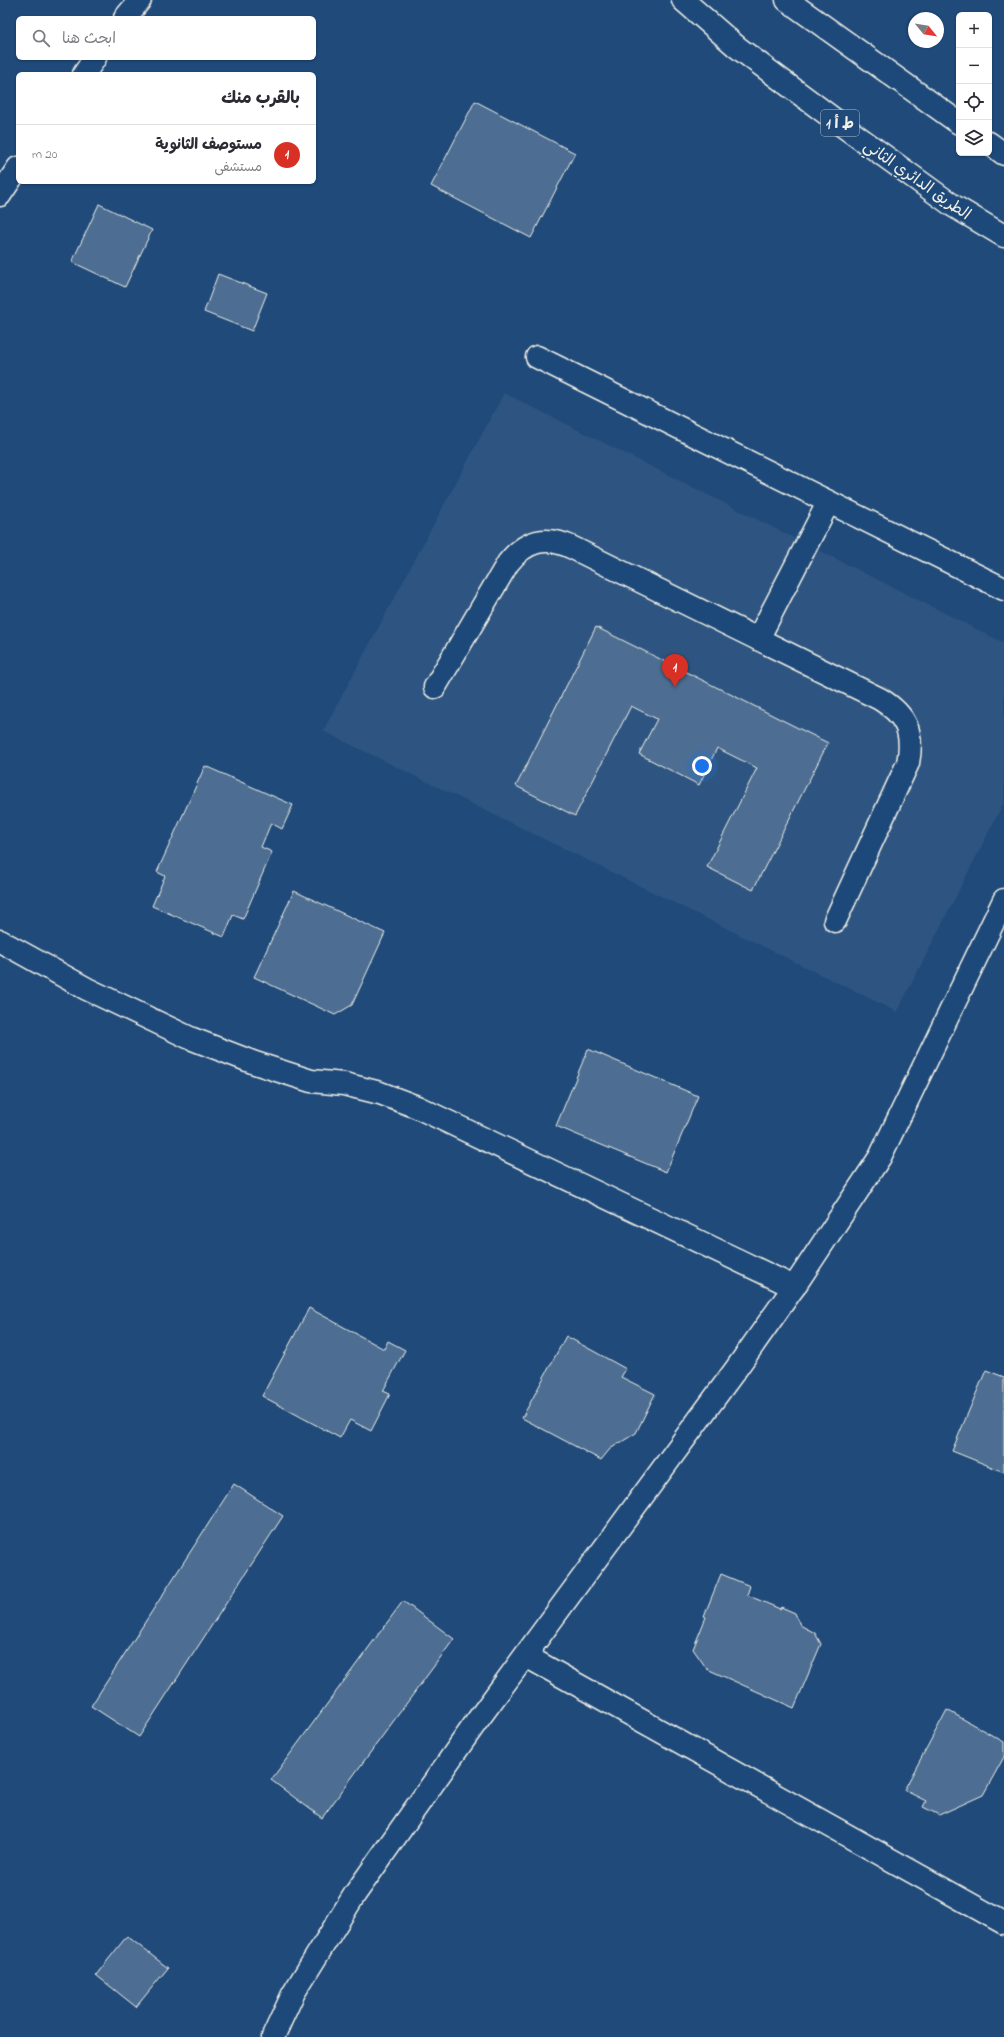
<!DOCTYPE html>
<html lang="ar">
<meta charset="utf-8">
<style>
body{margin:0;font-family:"Indie Flower","Playpen Sans Arabic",sans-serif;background:#f2f2f3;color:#2b2b33;direction:rtl}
.controls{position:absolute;right:12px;top:12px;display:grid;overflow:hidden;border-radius:6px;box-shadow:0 1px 3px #0004}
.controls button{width:36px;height:36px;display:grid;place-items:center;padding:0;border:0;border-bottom:1px solid #e1e1e2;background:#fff;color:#2b2b33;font:20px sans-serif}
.compass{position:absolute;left:908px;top:12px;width:36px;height:36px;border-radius:50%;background:#fff;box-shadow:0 1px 3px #0004;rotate:120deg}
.you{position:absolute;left:702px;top:766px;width:14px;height:14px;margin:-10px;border:3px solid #fff;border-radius:50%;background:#1a73e8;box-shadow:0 0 0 6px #1a73e833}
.badge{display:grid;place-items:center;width:26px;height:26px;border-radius:50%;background:#d93025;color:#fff;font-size:13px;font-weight:700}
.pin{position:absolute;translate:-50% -33px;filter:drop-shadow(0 1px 2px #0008)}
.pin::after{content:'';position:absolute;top:21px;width:14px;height:12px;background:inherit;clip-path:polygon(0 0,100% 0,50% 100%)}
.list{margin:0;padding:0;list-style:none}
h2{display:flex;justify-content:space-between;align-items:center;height:52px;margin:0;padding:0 16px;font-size:17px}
h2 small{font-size:13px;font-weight:400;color:#7c7c81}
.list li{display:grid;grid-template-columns:26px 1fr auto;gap:12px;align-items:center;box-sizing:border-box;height:60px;padding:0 16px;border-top:1px solid #e1e1e2}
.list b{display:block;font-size:15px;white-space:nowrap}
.list p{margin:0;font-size:13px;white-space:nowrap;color:#7c7c81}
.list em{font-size:13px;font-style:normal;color:#7c7c81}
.icon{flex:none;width:22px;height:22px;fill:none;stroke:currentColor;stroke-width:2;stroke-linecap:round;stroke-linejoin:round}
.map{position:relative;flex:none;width:1004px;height:2037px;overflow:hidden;direction:ltr}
.search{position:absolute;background:#fff;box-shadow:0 1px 3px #0004;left:16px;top:16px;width:300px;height:44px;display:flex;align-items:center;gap:10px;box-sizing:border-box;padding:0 14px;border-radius:6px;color:#7c7c81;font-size:15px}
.panel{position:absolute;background:#fff;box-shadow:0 1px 3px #0004;left:16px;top:72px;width:300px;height:112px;border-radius:6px;direction:rtl}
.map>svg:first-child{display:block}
.built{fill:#2d5581}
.building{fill:#4d6e92;stroke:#f4f1e8}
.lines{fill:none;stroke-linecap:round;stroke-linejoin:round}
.minor-casing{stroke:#f4f1e8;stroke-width:25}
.highway-casing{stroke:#f4f1e8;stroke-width:25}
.minor{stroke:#1f4a7a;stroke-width:22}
.highway{stroke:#1f4a7a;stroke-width:22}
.labels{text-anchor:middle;stroke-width:3;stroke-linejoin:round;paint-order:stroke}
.shield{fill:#1f4a7a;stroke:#b4bfc7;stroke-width:1}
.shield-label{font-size:15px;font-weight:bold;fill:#f4f1e8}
.street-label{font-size:16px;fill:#f4f1e8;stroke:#1f4a7a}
</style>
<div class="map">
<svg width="1004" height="2037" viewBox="0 0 1004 2037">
<rect width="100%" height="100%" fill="#1f4a7a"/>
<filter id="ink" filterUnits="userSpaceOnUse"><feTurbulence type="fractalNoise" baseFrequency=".025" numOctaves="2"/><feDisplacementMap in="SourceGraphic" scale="8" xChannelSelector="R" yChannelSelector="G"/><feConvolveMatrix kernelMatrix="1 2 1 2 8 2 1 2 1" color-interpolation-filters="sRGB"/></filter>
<g filter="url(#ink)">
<path class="built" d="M 504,393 L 1004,643 L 1004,802 L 897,1012 L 323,731 Z"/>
<g class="building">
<path d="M 475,101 L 575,153 L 531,238 L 431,186 Z"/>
<path d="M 99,204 L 152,230 L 125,287 L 72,262 Z"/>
<path d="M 218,274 L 267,293 L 252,331 L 204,312 Z"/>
<path d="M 596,627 L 828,743 L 753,890 L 707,867 L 757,768 L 717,748 L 699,785 L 639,754 L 657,719 L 631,706 L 575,816 L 516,786 Z"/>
<path d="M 205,766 L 293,805 L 282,829 L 271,823 L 261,847 L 272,852 L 243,919 L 233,915 L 224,937 L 152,906 L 165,876 L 157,872 Z"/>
<path d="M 294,891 L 385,933 L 352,1005 L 335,1015 L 254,977 Z"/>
<path d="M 588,1049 L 698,1096 L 666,1172 L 556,1126 Z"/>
<path d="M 309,1308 L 384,1349 L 388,1341 L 405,1350 L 383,1391 L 390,1394 L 371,1431 L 350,1420 L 340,1438 L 262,1396 Z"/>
<path d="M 566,1336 L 626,1369 L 621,1377 L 655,1394 L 636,1433 L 610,1449 L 601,1460 L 522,1418 Z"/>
<path d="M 986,1370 L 1004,1377 L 1004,1472 L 952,1451 Z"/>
<path d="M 234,1484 L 283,1516 L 139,1737 L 91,1706 Z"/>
<path d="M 721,1574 L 750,1586 L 747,1595 L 780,1609 L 781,1607 L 795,1613 L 800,1625 L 815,1633 L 821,1644 L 794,1708 L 707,1669 L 693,1649 L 706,1617 L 704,1616 Z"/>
<path d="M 403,1601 L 454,1639 L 322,1818 L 271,1780 Z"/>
<path d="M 947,1710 L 1004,1742 L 1004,1757 L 983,1795 L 939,1815 L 923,1807 L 926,1801 L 904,1790 Z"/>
<path d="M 127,1936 L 168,1968 L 136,2007 L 96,1975 Z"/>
</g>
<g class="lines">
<g class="minor-casing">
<g id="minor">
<path d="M 125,18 L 140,0"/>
<path d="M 84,74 L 95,58"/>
<path d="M 0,195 L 18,168"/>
<path d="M 537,357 L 1004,589"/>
<path d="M 758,639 L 828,503"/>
<path d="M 435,687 L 508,563 C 526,540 546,535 573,548 L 880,699 C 906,715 914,732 908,763 L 835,921"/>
<path d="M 0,941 L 87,989 L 190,1038 L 255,1063 L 311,1081 L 344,1084 L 380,1093 L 417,1107 L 794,1287"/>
<path d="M 526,1656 L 1004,1923"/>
<path d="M 273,2037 L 293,1994 L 355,1894 L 477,1721 L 736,1369 L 794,1287 L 880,1157 L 1004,900"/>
</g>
</g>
<g class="highway-casing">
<g id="highway">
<path d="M 683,0 L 737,47 L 843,126 L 952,205 L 1004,236"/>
<path d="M 787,0 L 959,123"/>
<path d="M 989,143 L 1004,154"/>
</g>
</g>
<use href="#minor" class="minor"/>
<use href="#highway" class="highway"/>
</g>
</g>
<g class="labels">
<rect class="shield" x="821" y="110" width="38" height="26" rx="3"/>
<g class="shield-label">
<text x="840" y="128">ط أ 1</text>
</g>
<g class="street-label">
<text transform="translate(918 179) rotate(35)" y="6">الطريق الدائري الثاني</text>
</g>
</g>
</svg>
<div class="controls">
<button>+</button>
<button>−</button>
<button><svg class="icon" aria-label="locate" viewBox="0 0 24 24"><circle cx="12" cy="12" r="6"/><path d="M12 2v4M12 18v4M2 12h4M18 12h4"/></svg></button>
<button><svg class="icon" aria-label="layers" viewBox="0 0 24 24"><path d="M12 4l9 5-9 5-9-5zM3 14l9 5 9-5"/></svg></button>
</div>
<svg class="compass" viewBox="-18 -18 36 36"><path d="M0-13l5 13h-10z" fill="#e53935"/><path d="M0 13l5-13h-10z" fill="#7c7c81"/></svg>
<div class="you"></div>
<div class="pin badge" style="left:675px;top:687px">1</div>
<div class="search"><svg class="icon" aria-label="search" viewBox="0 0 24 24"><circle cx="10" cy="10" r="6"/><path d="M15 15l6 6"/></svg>ابحث هنا</div>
<section class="panel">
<h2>بالقرب منك<small></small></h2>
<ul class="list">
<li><span class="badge">1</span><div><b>مستوصف الثانوية</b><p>مستشفى</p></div><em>20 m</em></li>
</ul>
</section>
</div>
